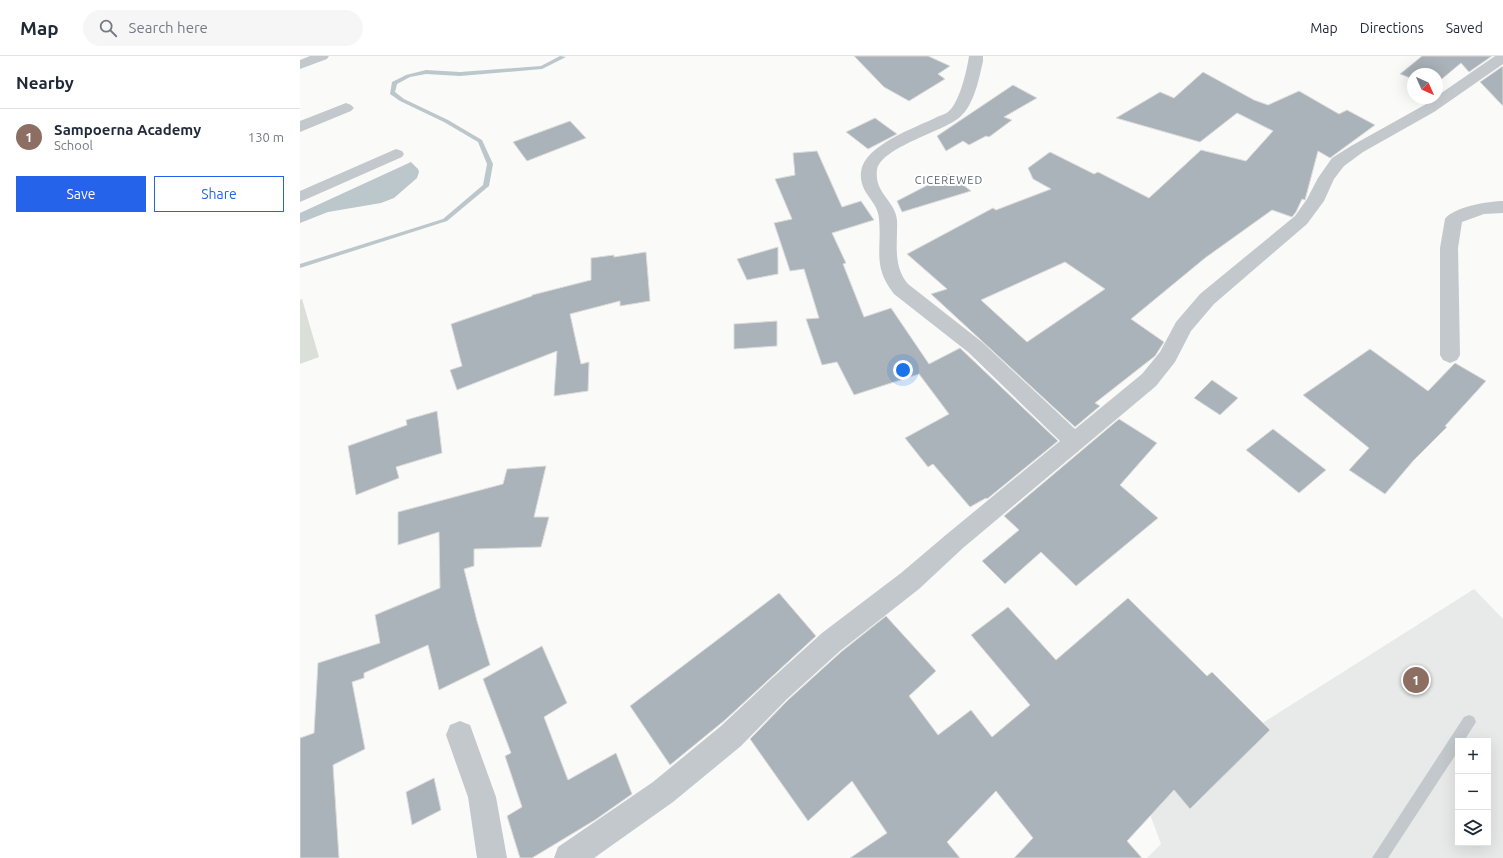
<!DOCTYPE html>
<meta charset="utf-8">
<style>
body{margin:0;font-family:Ubuntu,sans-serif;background:#f6f6f7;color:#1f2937}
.controls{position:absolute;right:12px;bottom:12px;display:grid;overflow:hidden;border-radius:0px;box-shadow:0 4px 16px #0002}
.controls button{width:36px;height:36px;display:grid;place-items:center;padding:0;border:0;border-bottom:1px solid #e0e1e3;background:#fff;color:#1f2937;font:20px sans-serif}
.compass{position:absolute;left:1107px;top:12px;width:36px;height:36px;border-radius:50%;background:#fff;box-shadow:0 4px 16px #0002;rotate:135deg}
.you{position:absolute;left:603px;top:314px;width:14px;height:14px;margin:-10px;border:3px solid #fff;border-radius:50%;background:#1a73e8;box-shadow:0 0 0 6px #1a73e833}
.badge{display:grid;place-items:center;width:26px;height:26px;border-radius:50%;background:#2563eb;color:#fff;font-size:13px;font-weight:700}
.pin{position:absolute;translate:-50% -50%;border:2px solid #fff;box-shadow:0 1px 4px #0006}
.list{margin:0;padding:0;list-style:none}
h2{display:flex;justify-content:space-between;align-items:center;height:52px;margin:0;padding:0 16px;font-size:17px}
h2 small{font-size:13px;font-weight:400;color:#747a83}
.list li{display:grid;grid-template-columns:26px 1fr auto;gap:12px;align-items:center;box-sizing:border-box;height:56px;padding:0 16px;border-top:1px solid #e0e1e3}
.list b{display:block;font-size:15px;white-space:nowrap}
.list p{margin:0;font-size:13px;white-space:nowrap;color:#747a83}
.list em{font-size:13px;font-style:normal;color:#747a83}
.actions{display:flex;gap:8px;padding:12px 16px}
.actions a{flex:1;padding:9px 0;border:1px solid #2563eb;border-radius:0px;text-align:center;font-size:14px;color:#2563eb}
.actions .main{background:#2563eb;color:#fff}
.icon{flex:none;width:22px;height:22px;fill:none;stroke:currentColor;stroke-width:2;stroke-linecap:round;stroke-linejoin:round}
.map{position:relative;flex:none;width:1203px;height:802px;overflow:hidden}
header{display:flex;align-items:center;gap:24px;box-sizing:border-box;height:56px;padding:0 20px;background:#fff;border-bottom:1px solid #e0e1e3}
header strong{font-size:19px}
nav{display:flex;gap:22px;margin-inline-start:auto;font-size:14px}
.search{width:280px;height:36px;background:#f6f6f7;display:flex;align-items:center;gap:10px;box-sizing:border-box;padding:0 14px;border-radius:22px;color:#747a83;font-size:15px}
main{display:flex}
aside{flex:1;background:#fff}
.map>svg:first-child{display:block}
.built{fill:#e8e9e9;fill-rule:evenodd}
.green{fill:#dadfd7}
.water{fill:#bbc7cb}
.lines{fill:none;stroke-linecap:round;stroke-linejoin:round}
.stream{fill:#bbc7cb;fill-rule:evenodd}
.building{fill:#aab3b9;stroke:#dcdcda;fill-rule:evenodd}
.service{fill:#c3c8cc;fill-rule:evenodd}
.minor{fill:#c3c8cc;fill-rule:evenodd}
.labels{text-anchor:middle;stroke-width:4;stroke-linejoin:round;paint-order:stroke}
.far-quarter-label{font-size:11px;letter-spacing:1px;fill:#57646e;stroke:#fff}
</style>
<header>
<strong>Map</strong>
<div class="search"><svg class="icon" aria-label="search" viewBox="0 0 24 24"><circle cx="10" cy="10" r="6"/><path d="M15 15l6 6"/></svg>Search here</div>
<nav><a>Map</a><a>Directions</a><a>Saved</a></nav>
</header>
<main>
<aside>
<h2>Nearby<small></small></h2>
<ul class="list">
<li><span class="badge" style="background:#8d6e63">1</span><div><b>Sampoerna Academy</b><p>School</p></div><em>130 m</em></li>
</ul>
<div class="actions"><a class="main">Save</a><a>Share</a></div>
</aside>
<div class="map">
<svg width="1203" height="802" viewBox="0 0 1203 802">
<rect width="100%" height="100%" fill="#fafaf8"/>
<path class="built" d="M 1174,533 L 1203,563 L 1203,802 L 847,802 L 861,788 L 844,742 ZM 1158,685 L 1188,685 L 1188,787 L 1158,787 Z"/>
<path class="green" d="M 2,243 L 19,301 L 0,308 L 0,244 Z"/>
<path class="water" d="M 111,106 L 118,113 L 119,116 L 117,122 L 94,142 L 81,147 L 28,156 L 0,167 L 0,157 Z"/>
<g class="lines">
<path class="stream" d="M 260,0 L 266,1 L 242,13 L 160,20 L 126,18 L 110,21 L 97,28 L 95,36 L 104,43 L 148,64 L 182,84 L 193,108 L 189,130 L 147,165 L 0,212 L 0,208 L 143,163 L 183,129 L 187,108 L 178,86 L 144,66 L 100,45 L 90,38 L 92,26 L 106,19 L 126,14 L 160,16 L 241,10 Z"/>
</g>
<g class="building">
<path d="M 554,0 L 628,0 L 650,10 L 638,18 L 645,23 L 609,45 L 584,31 Z"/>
<path d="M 1122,0 L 1192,0 L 1169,16 L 1161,7 L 1137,27 L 1137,18 L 1113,18 L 1113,23 L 1100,18 Z"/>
<path d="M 1203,10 L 1203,50 L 1180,26 Z"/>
<path d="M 903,16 L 954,44 L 968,49 L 999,35 L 1039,58 L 1047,54 L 1075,69 L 1030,102 L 1018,95 L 1005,144 L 1002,143 L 996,156 L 992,161 L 972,154 L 905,202 L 831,263 L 864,286 L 855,300 L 795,347 L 800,350 L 775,371 L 631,238 L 647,233 L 607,198 L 693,152 L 696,154 L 751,133 L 733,123 L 728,112 L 750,96 L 794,118 L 798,116 L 849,142 L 901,94 L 946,105 L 973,75 L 937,57 L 900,86 L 816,62 L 860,36 L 874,42 ZM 765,206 L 805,233 L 727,286 L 681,244 Z"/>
<path d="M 713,29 L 737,42 L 704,61 L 712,64 L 689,81 L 686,80 L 669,89 L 663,85 L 646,95 L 637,80 Z"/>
<path d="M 575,62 L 597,78 L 568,93 L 546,76 Z"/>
<path d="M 270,65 L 286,82 L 227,105 L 213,86 Z"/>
<path d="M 517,95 L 542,151 L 561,145 L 574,164 L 532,177 L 546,207 L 543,208 L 564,261 L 591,252 L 629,308 L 660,292 L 758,385 L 687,443 L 686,442 L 670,451 L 633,408 L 628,411 L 605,382 L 649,358 L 619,318 L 554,339 L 537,306 L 522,309 L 506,263 L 519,262 L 504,213 L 490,215 L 474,167 L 492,163 L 475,123 L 495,119 L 493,97 Z"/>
<path d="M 649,118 L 671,135 L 602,156 L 597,145 Z"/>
<path d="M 478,191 L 478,218 L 447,224 L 437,203 Z"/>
<path d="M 346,196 L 350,245 L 320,250 L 320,245 L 270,258 L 281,308 L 289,306 L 288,335 L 254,340 L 257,295 L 157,334 L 150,314 L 162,310 L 151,268 L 232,240 L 232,239 L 291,224 L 291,202 L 314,199 L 314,201 Z"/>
<path d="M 477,265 L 477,290 L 434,293 L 434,268 Z"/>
<path d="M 1070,293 L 1128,335 L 1155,307 L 1186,325 L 1145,370 L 1147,371 L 1113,405 L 1085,438 L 1049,414 L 1069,392 L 1003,339 Z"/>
<path d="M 912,324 L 938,342 L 920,359 L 894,342 Z"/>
<path d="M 137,355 L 142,397 L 96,411 L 99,422 L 56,439 L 48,390 L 107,369 L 106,364 Z"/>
<path d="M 819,363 L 857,387 L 820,429 L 858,462 L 776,530 L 741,496 L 705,528 L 682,505 L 719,474 L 704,460 Z"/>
<path d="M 973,373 L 1026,414 L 999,437 L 946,394 Z"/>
<path d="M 246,410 L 234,461 L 249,461 L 241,491 L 174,493 L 174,510 L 164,513 L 177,565 L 190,609 L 139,634 L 128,589 L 64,617 L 64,622 L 52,626 L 65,693 L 33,709 L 39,802 L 0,802 L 0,682 L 14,677 L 18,607 L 80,587 L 75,559 L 140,532 L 139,476 L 98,489 L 98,456 L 203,428 L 207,413 Z"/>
<path d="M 479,537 L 516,580 L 425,664 L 370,709 L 330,650 Z"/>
<path d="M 828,542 L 907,620 L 912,616 L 970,674 L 890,753 L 874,734 L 827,785 L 842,802 L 714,802 L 733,782 L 696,735 L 647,786 L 660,802 L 550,802 L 587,777 L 552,725 L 508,765 L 450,683 L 488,644 L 541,596 L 586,560 L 636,615 L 609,640 L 638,679 L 671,654 L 692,681 L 730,649 L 671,579 L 708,551 L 756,604 Z"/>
<path d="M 242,590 L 267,647 L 244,661 L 268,724 L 316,697 L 332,738 L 295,764 L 232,802 L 220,802 L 207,760 L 222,751 L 205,700 L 211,697 L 183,623 Z"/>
<path d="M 134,722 L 141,754 L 112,769 L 106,736 Z"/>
</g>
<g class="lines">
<path class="service" d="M 1169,659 L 1174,661 L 1176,666 L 1164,685 L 1158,685 L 1158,695 L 1088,802 L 1072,802 L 1164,661 Z"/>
<g class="minor">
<path d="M 10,0 L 29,0 L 27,3 L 0,13 L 0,4 Z"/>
<path d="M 669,0 L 683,0 L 683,5 C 679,23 674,49 660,61 C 643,76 581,91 577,114 C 574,137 595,144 597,164 C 598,186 592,209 608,228 L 682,286 L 775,373 L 842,318 L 860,296 L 876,266 L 900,238 L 995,160 L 1007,143 L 1018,122 L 1032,102 L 1051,90 L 1137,42 L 1137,40 L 1195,0 L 1203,0 L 1203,8 L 1134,56 L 1063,96 L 1044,110 L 1034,123 L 1024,145 L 1007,168 L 914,248 L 891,275 L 875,306 L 856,330 L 663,492 L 619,533 L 540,595 L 487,643 L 441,690 L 373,746 L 294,802 L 254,802 L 258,791 L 353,726 L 421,670 L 469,625 L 522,577 L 601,517 L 647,478 L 760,385 L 668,296 L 594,238 C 572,210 582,194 579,163 C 578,144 559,138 561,116 C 564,89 615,72 637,61 C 641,59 647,58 650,54 C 660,44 667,14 669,0 Z"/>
<path d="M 46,47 L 51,49 L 54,52 L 51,55 L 0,76 L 0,65 Z"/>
<path d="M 96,93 L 102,95 L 104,98 L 102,101 L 0,146 L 0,135 Z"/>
<path d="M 1203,145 L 1203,157 L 1184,158 L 1162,166 L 1158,192 L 1160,299 L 1157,304 L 1150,307 L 1143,304 L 1140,299 L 1140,192 L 1145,163 C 1153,151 1189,145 1203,145 Z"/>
<path d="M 160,665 L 170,669 L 196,741 L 207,802 L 177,802 L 168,741 L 146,679 L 150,669 Z"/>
</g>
</g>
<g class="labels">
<g class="far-quarter-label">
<text x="649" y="128">CICEREWED</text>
</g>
</g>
</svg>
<div class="controls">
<button>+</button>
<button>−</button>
<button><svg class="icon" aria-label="layers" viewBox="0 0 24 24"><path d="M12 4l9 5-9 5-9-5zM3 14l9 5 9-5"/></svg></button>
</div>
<svg class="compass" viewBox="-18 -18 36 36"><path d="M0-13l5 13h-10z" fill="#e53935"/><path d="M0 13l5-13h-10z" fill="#747a83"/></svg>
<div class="you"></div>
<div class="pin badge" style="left:1116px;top:624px;background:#8d6e63">1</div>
</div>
</main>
